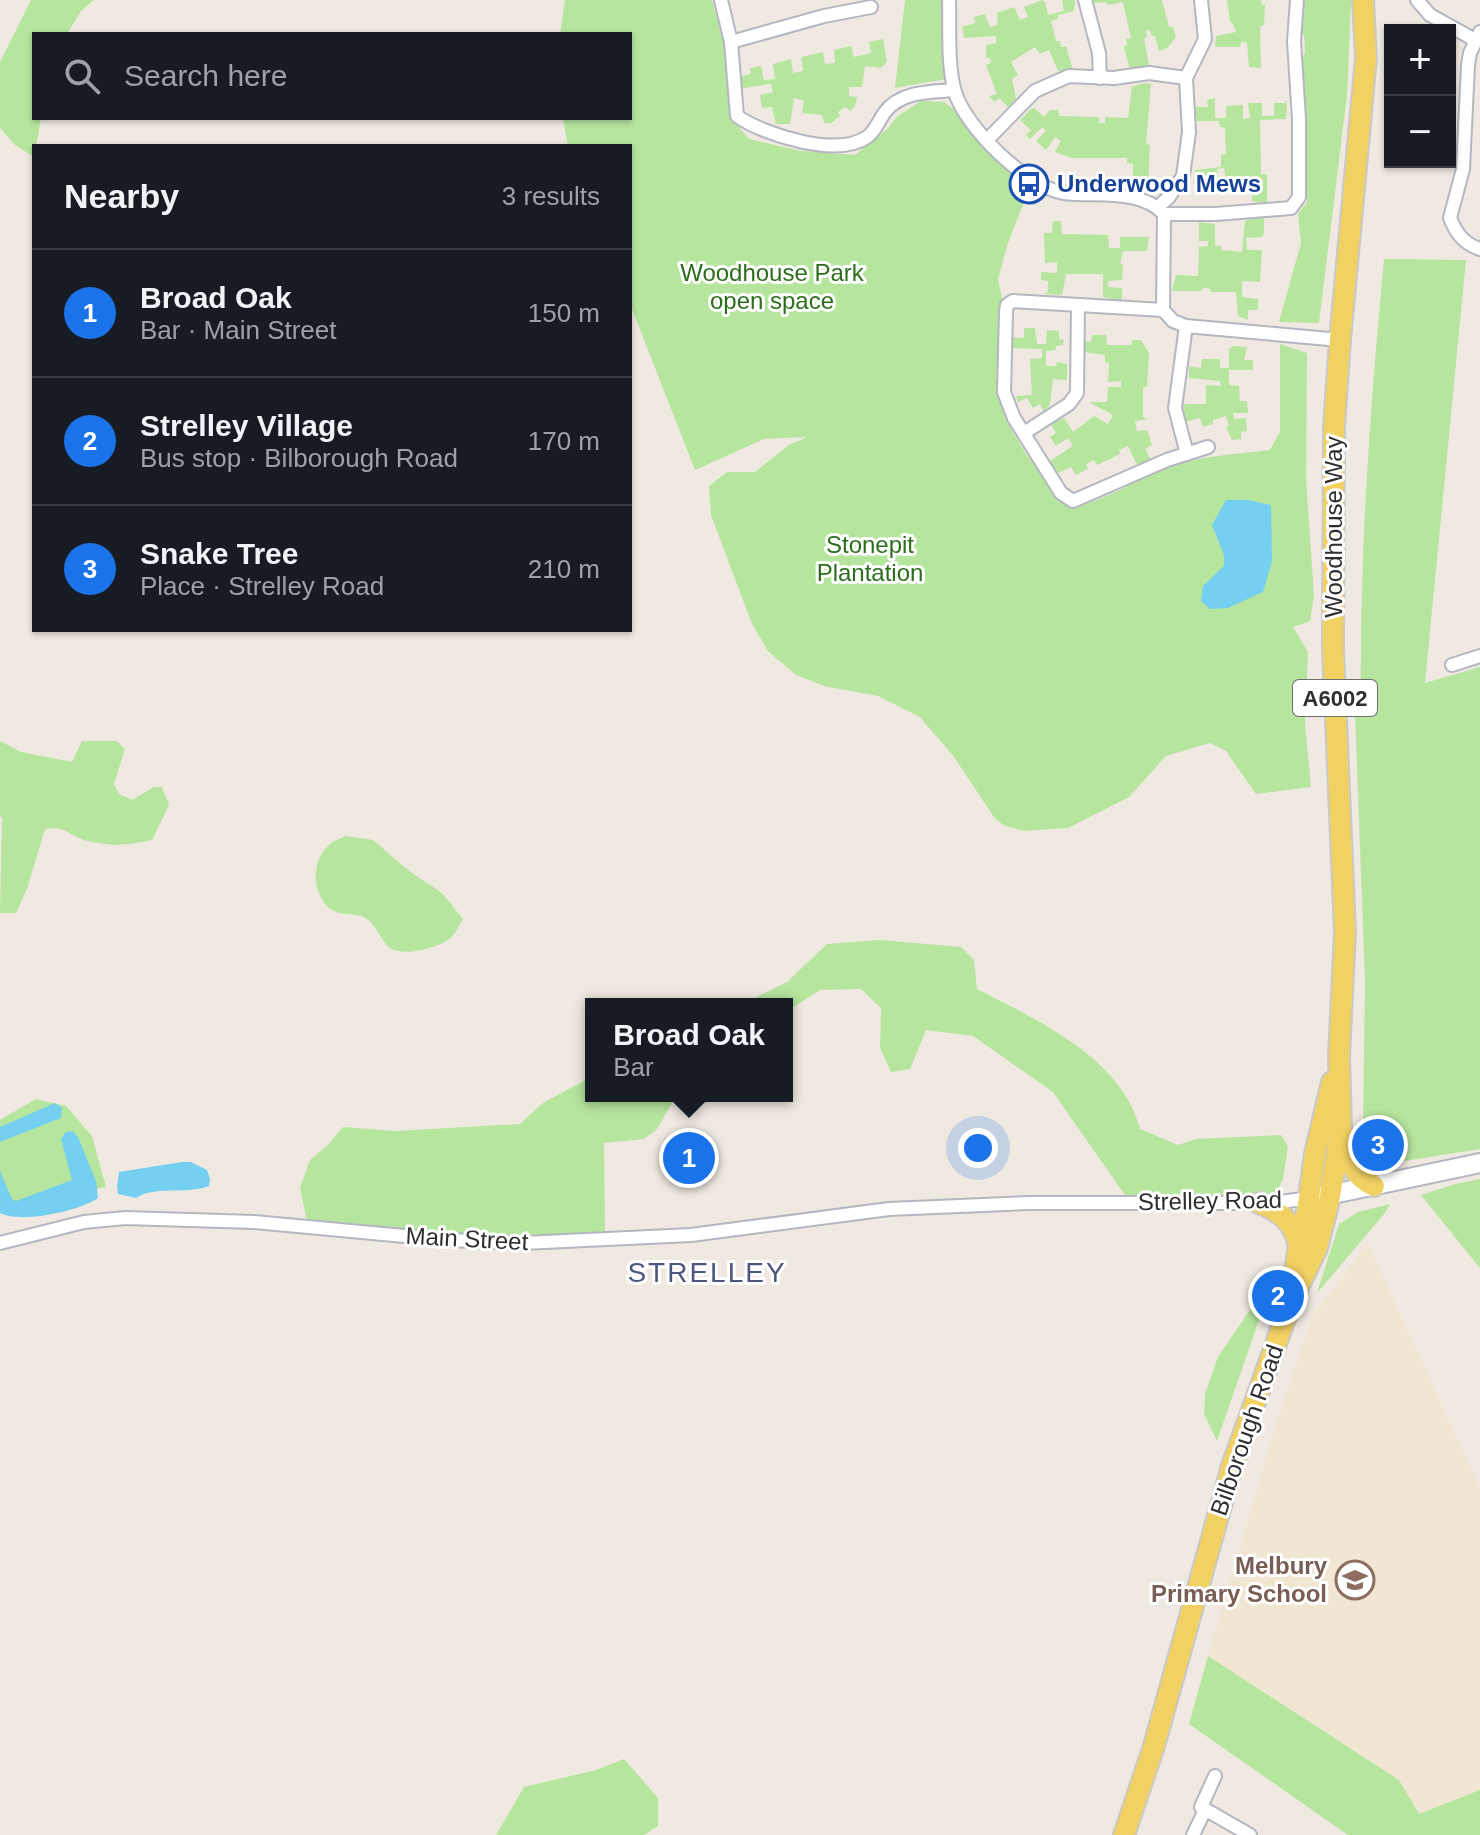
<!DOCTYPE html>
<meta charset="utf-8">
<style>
body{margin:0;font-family:Arial,sans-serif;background:#20242c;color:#f1f3f6}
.controls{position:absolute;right:24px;top:24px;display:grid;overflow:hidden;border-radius:0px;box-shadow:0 2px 6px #0004}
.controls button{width:72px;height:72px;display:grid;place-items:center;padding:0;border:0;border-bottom:2px solid #363941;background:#171b24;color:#f1f3f6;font:40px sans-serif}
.you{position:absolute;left:978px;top:1148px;width:28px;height:28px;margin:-20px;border:6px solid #fff;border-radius:50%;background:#1a73e8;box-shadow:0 0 0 12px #1a73e833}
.badge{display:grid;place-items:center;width:52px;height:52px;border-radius:50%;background:#1a73e8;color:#fff;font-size:26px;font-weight:700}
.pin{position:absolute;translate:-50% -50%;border:4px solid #fff;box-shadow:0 2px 8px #0006}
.popup{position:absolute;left:585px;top:998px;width:208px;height:104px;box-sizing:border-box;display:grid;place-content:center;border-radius:0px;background:#171b24;filter:drop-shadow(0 2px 6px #0005);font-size:26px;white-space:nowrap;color:#9ea1a6}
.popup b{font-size:30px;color:#f1f3f6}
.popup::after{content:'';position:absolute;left:50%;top:100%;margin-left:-16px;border:16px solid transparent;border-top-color:#171b24}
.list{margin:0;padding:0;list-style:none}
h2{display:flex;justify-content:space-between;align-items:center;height:104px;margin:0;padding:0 32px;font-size:34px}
h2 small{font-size:26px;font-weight:400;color:#9ea1a6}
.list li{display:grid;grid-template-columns:52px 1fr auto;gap:24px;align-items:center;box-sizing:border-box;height:128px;padding:0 32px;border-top:2px solid #363941}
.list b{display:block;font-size:30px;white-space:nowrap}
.list p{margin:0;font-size:26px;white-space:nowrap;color:#9ea1a6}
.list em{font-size:26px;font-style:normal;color:#9ea1a6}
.icon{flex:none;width:44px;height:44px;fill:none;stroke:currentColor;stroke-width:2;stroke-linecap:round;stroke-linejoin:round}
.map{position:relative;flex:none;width:1480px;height:1835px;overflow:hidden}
.search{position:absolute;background:#171b24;box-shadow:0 2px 6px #0004;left:32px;top:32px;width:600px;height:88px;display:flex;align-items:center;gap:20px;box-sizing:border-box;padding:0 28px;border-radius:0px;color:#9ea1a6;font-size:30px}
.panel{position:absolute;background:#171b24;box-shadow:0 2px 6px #0004;left:32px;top:144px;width:600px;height:488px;border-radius:0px}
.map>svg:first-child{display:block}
.education{fill:#f0e6d1}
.green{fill:#b6e59e}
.water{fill:#75cff0}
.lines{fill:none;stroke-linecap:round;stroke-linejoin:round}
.minor-casing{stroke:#b4b7c1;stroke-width:16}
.secondary-casing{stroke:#b4b7c1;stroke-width:22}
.primary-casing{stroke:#c9c9c9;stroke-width:24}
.minor{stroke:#fff;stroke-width:12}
.secondary{stroke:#fff;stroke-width:18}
.primary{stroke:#f2d163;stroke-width:20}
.labels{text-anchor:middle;stroke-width:6;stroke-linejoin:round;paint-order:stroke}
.shield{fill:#fff;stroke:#6d6d6d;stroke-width:2}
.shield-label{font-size:22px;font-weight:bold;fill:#2e2e2e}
.transit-label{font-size:24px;font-weight:bold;fill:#164399;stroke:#fff;text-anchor:start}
.park-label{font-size:24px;fill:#2c6e1b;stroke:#fff}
.street-label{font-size:24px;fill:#2e2e2e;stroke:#fff}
.education-label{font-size:24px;font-weight:bold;fill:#785e54;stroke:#fff;text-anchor:end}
.quarter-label{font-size:28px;letter-spacing:2px;fill:#4d5680;stroke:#fff}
</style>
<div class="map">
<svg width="1480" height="1835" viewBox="0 0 1480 1835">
<rect width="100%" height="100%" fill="#efe9e1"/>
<path class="education" d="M 1368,1244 L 1480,1488 L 1480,1790 L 1419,1814 L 1399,1779 L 1208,1656 L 1280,1411 L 1313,1315 Z"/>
<g class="green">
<path d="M 31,0 L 94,0 L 81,11 L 67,34 L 34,34 L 34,118 L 41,118 L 36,146 L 34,146 L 34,157 L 15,145 L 0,128 L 0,62 Z"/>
<path d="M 565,0 L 712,0 L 724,44 L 731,118 L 749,139 L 801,151 L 855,155 L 887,129 L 898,116 L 921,101 L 944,102 L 957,112 L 985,147 L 1029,189 L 1008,243 L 998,279 L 1003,304 L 996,377 L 1006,420 L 1026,454 L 1069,508 C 1108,501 1140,476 1178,464 C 1208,455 1240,454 1270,450 L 1280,432 L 1280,344 L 1307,353 L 1306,478 L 1314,596 L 1310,621 L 1293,627 L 1308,652 L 1305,724 L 1311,787 L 1256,794 L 1226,751 L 1210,743 L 1166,756 L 1129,797 L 1068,828 L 1024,831 L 1003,825 L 994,817 L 954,757 L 920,717 L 878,696 L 824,686 L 796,675 L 768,651 L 752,624 L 711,515 L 709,486 L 727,472 L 755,472 L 789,445 L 807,437 L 764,439 L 695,470 L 630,304 L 630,146 L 568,146 L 563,118 L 630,118 L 630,34 L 560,34 Z"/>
<path d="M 905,0 L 943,0 L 946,79 L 895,88 Z"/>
<path d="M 1042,0 L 1045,2 L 1048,15 L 1064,11 L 1062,0 L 1075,0 L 1074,11 L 1058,15 L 1058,19 L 1051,21 L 1056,41 L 1060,41 L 1061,47 L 1066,46 L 1073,70 L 1058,71 L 1049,50 L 1040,54 L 1035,47 L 1011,62 L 1018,75 L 1012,79 L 1016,99 L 1008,107 L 999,98 L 995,102 L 989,96 L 997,94 L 986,65 L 991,63 L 990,58 L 986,58 L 986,45 L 996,43 L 996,36 L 964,38 L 962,27 L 975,23 L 974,17 L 985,14 L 990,27 L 998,25 L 997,13 L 1014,7 L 1020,20 L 1028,17 L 1024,7 Z"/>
<path d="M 1093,0 L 1162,0 L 1169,27 L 1173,27 L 1176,37 L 1167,48 L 1159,51 L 1155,36 L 1152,36 L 1150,30 L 1146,31 L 1147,37 L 1144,39 L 1149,65 L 1130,70 L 1124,47 L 1127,45 L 1126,39 L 1131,38 L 1123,2 L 1108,5 L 1106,2 L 1095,3 Z"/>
<path d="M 1227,0 L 1261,0 L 1262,5 L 1265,5 L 1264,25 L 1260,26 L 1261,68 L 1249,67 L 1247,42 L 1241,42 L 1240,47 L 1215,47 L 1216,36 L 1236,32 L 1233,24 L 1230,22 Z"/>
<path d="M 1302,0 L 1351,0 L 1351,4 L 1347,95 L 1319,323 L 1279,322 L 1301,243 L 1298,214 L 1307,202 L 1302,152 L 1305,110 L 1302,58 L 1305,53 L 1304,35 L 1300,34 Z"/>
<path d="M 883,39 L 887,62 L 881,68 L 865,66 L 862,87 L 849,87 L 849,96 L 857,97 L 855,106 L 850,111 L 845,107 L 838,112 L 840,116 L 831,123 L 824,123 L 822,115 L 802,113 L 804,101 L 794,98 L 790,124 L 776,124 L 772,107 L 762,108 L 760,95 L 773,92 L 771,84 L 744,88 L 740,87 L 736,77 L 751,74 L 750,68 L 761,66 L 764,80 L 775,79 L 773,64 L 791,59 L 793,73 L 803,71 L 801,57 L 823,52 L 825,64 L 835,63 L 834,50 L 851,46 L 854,57 L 871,53 L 869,42 Z"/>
<path d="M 1144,83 L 1151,84 L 1146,144 L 1150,145 L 1148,187 L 1133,184 L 1133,164 L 1127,163 L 1127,158 L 1072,158 L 1055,152 L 1061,141 L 1055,137 L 1046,150 L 1036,141 L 1046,131 L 1042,127 L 1030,139 L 1026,135 L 1031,130 L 1020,120 L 1031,109 L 1034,108 L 1044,117 L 1050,110 L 1058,110 L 1059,116 L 1099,117 L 1099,123 L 1105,123 L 1105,117 L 1128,118 L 1132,87 Z"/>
<path d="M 1215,98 L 1215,118 L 1226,118 L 1226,106 L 1243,105 L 1243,119 L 1250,118 L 1248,103 L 1262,103 L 1262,116 L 1274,116 L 1274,103 L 1285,103 L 1287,100 L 1286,119 L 1260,120 L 1261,174 L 1267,175 L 1267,203 L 1252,201 L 1252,180 L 1243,180 L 1242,183 L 1226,183 L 1224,168 L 1217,169 L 1219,185 L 1193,185 L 1195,170 L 1221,167 L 1221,155 L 1226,154 L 1225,128 L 1220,127 L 1219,121 L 1197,121 L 1194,107 L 1208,107 L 1207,100 Z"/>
<path d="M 1253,217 L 1264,217 L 1264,233 L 1262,237 L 1246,238 L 1247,250 L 1262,250 L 1260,282 L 1242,281 L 1242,297 L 1258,299 L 1258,310 L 1248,310 L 1248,320 L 1238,316 L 1236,292 L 1211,292 L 1209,288 L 1203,288 L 1201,291 L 1172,291 L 1176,275 L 1198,276 L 1199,247 L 1208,246 L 1208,241 L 1199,241 L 1199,222 L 1215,224 L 1215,246 L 1222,246 L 1221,250 L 1242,252 L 1245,221 Z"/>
<path d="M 1053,221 L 1061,221 L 1062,234 L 1108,235 L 1109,248 L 1120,248 L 1120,237 L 1149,237 L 1147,251 L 1123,251 L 1120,264 L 1123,265 L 1122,280 L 1108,281 L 1108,287 L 1122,288 L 1122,301 L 1103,297 L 1103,274 L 1066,274 L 1062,295 L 1044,294 L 1048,292 L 1048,281 L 1041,280 L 1041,272 L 1057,273 L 1057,262 L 1045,263 L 1044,233 L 1052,233 Z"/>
<path d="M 1384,259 L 1466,260 L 1425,683 L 1480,667 L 1480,1149 L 1367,1167 L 1363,1128 L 1365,981 L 1355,712 L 1361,707 C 1359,558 1370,408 1384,259 Z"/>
<path d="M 1024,328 L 1035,328 L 1037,344 L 1046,344 L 1047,330 L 1059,331 L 1059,339 L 1064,340 L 1063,345 L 1056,346 L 1056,350 L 1046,351 L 1046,366 L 1056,366 L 1057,362 L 1067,364 L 1067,380 L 1053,379 L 1050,404 L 1044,412 L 1040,404 L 1033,408 L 1027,398 L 1018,402 L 1016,396 L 1032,395 L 1030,359 L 1042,358 L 1042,349 L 1011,348 L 1009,337 L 1024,338 Z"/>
<path d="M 1092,335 L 1106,335 L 1107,345 L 1131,345 L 1133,340 L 1141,340 L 1149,353 L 1147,387 L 1143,387 L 1143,417 L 1148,419 L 1135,421 L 1137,431 L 1147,430 L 1152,445 L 1145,449 L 1151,460 L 1139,465 L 1136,463 L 1128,446 L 1119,450 L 1120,454 L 1097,465 L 1094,460 L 1086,464 L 1088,469 L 1076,475 L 1071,467 L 1054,475 L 1050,466 L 1050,461 L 1073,446 L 1068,438 L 1056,446 L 1050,437 L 1056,433 L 1051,424 L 1064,418 L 1073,432 L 1094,416 L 1108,424 L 1113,415 L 1089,402 L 1107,402 L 1108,387 L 1121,387 L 1121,381 L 1108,382 L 1109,363 L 1105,362 L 1105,355 L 1083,352 L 1081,341 L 1091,342 Z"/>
<path d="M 1233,346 L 1247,347 L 1244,360 L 1253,360 L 1253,370 L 1229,370 L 1229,385 L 1239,386 L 1240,401 L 1247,401 L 1248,413 L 1233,413 L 1234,419 L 1246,418 L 1247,431 L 1241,432 L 1241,439 L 1232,440 L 1226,427 L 1229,426 L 1226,416 L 1213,420 L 1213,424 L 1203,427 L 1200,418 L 1185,422 L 1183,404 L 1206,404 L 1206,385 L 1221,386 L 1220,381 L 1189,378 L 1189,366 L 1201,368 L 1202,359 L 1220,359 L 1220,368 L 1229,368 L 1229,349 Z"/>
<path d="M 0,741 L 21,752 L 72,762 L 82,741 L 117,741 L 125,749 L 114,784 L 119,794 L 132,800 L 154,787 L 162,787 L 169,805 L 152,840 C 127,845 113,847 88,841 C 68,836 67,825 45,829 L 27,889 L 16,913 L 0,913 L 2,818 L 0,816 Z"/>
<path d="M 345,836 L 373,840 L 409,871 L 442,893 L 463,919 C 459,925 455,935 449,939 C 438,948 403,957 390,948 C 381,941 377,926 367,919 C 356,911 343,917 332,910 C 312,896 310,862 329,845 C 333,841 340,839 345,836 Z"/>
<path d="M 880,940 L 961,947 L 974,960 L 977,989 C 1037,1020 1122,1058 1140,1129 L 1178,1145 L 1196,1139 L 1281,1135 L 1288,1146 L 1283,1179 L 1274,1197 L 1127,1198 L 1053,1092 L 973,1036 L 926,1030 L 910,1069 L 891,1072 L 880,1048 L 881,1008 L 861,989 L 820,990 L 787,1011 L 787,1004 L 743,1004 L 787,982 L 827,944 Z"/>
<path d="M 591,1077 L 591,1096 L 676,1096 L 657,1129 L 644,1139 L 604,1143 L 605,1234 L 446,1235 L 307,1222 L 300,1188 L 310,1160 L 328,1145 L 343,1127 L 395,1131 L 520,1124 L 543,1103 Z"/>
<path d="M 36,1099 L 66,1106 L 92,1136 L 106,1187 L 0,1207 L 0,1120 Z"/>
<path d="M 1480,1179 L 1480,1268 L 1421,1195 L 1455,1184 Z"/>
<path d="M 1390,1204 L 1385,1213 L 1317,1293 L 1339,1224 L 1358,1212 Z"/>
<path d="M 1272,1269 L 1276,1271 L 1217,1441 L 1204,1414 L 1205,1394 L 1218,1357 L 1252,1307 Z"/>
<path d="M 1208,1656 L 1399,1780 L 1419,1814 L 1480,1790 L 1480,1835 L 1348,1835 L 1189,1724 Z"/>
<path d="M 624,1759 L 658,1798 L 658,1826 L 644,1835 L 496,1835 L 524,1787 L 596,1770 Z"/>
</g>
<g class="water">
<path d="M 1226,500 L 1248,500 L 1271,505 L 1272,561 L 1263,592 L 1228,608 L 1210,609 L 1201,601 L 1203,586 L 1224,566 L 1224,555 L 1212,525 Z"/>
<path d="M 55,1103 L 62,1108 L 61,1118 L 0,1142 L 0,1127 Z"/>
<path d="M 73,1131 L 78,1137 L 96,1181 L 98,1198 C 80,1211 20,1224 0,1213 L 0,1171 L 12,1199 L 16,1201 L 72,1180 L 61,1139 L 66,1132 Z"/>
<path d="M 182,1162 L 191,1162 L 207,1170 L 210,1179 L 209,1186 C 186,1195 156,1185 136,1198 L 118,1194 L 117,1186 L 119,1172 Z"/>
</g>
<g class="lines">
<g class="minor-casing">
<g id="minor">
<path d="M 721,0 L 731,42 L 737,116 C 764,135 837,158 867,137 C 875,132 879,120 885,112 C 901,91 930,92 954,90"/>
<path d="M 949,0 C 950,29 947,64 955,92 C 965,127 1027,188 1064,193 C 1096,197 1140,188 1164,214 L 1163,310 L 1173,321 L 1186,326 L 1340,340"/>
<path d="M 1085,0 L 1099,53 L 1100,78"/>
<path d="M 1417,0 L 1430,15 L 1475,40"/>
<path d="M 1480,32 L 1470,53 L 1468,65 L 1463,169 L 1450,218 C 1456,233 1464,244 1480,249"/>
<path d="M 731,42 L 824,16 L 871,7"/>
<path d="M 987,140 L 1035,91 L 1069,76 L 1114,78 L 1149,73 L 1186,78"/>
<path d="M 1158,207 L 1169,197 L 1183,176 L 1189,132 L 1186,78 L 1205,39 L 1201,0"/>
<path d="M 1164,214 L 1216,214 L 1291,208 L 1299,197 L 1299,119 L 1294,41 L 1297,0"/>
<path d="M 1163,310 L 1013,301 L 1007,305 L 1006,312 L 1004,392 L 1014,418 L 1061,493 L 1073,501 L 1167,460 L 1208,447"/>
<path d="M 1186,326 L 1175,408 L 1187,454"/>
<path d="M 1024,433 L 1069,404 L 1077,393 L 1078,306"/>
<path d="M 1452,665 L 1480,656"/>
<path d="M 0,1243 L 84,1222 L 125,1218 L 254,1222 L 447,1240 L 523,1243 L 691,1235 L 889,1209 L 1029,1203 L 1274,1203 L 1309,1198"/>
<path d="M 1215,1776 L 1201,1807 L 1250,1835"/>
<path d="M 1193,1835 L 1205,1810"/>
</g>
</g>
<g class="secondary-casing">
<path id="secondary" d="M 1319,1197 L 1480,1163"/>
</g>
<g class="primary-casing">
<g id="primary">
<path d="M 1343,1135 C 1348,1158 1352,1176 1374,1186"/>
<path d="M 1259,1203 C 1281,1212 1292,1221 1299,1244"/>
<path d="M 1293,1286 L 1299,1244 L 1307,1212 L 1315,1154 L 1332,1082"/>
<path d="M 1124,1835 L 1154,1746 L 1232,1466 L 1291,1302 L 1317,1248 L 1330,1196 L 1341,1128 L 1339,1056 L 1345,932 L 1333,649 L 1334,427 L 1340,340 L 1366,58 L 1363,0"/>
</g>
</g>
<use href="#minor" class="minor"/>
<use href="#secondary" class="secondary"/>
<use href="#primary" class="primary"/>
</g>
<defs>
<g id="bus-ring" transform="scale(2)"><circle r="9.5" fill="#fff" stroke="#1a4fb4" stroke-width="1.5"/><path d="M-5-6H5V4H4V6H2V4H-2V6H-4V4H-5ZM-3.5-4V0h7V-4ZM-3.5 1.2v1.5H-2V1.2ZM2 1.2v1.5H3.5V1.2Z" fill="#1a4fb4"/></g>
<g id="school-ring" transform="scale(2)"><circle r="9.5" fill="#fff" stroke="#8d6e63" stroke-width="1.5"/><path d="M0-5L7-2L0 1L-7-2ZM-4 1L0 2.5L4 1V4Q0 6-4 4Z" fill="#8d6e63"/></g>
</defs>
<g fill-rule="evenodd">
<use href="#bus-ring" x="1029" y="184"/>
<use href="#school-ring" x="1355" y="1580"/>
</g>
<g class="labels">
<rect class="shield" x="1293" y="680" width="84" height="36" rx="6"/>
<g class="shield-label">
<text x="1335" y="706">A6002</text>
</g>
<g class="transit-label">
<text x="1057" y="192">Underwood Mews</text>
</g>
<g class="park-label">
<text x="772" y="281">Woodhouse Park<tspan x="772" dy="28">open space</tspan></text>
<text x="870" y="553">Stonepit<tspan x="870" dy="28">Plantation</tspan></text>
</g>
<g class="street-label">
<text transform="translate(1334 527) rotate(-90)" y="8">Woodhouse Way</text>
<text transform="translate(1210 1201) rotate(-1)" y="8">Strelley Road</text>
<text transform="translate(467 1239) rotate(3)" y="8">Main Street</text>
<text transform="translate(1247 1430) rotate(-71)" y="8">Bilborough Road</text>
</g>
<g class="education-label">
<text x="1327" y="1574">Melbury<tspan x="1327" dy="28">Primary School</tspan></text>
</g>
<g class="quarter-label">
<text x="707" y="1282">STRELLEY</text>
</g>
</g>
</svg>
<div class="controls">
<button>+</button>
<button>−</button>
</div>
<div class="you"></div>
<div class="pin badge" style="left:689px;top:1158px">1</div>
<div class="popup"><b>Broad Oak</b>Bar</div>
<div class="pin badge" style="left:1278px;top:1296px">2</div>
<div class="pin badge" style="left:1378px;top:1145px">3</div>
<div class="search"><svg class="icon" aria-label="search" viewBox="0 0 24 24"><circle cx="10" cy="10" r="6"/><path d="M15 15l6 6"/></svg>Search here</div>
<section class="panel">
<h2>Nearby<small>3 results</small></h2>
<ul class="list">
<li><span class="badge">1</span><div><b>Broad Oak</b><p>Bar · Main Street</p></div><em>150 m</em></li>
<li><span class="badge">2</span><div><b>Strelley Village</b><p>Bus stop · Bilborough Road</p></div><em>170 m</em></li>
<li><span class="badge">3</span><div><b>Snake Tree</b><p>Place · Strelley Road</p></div><em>210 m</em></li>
</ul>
</section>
</div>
